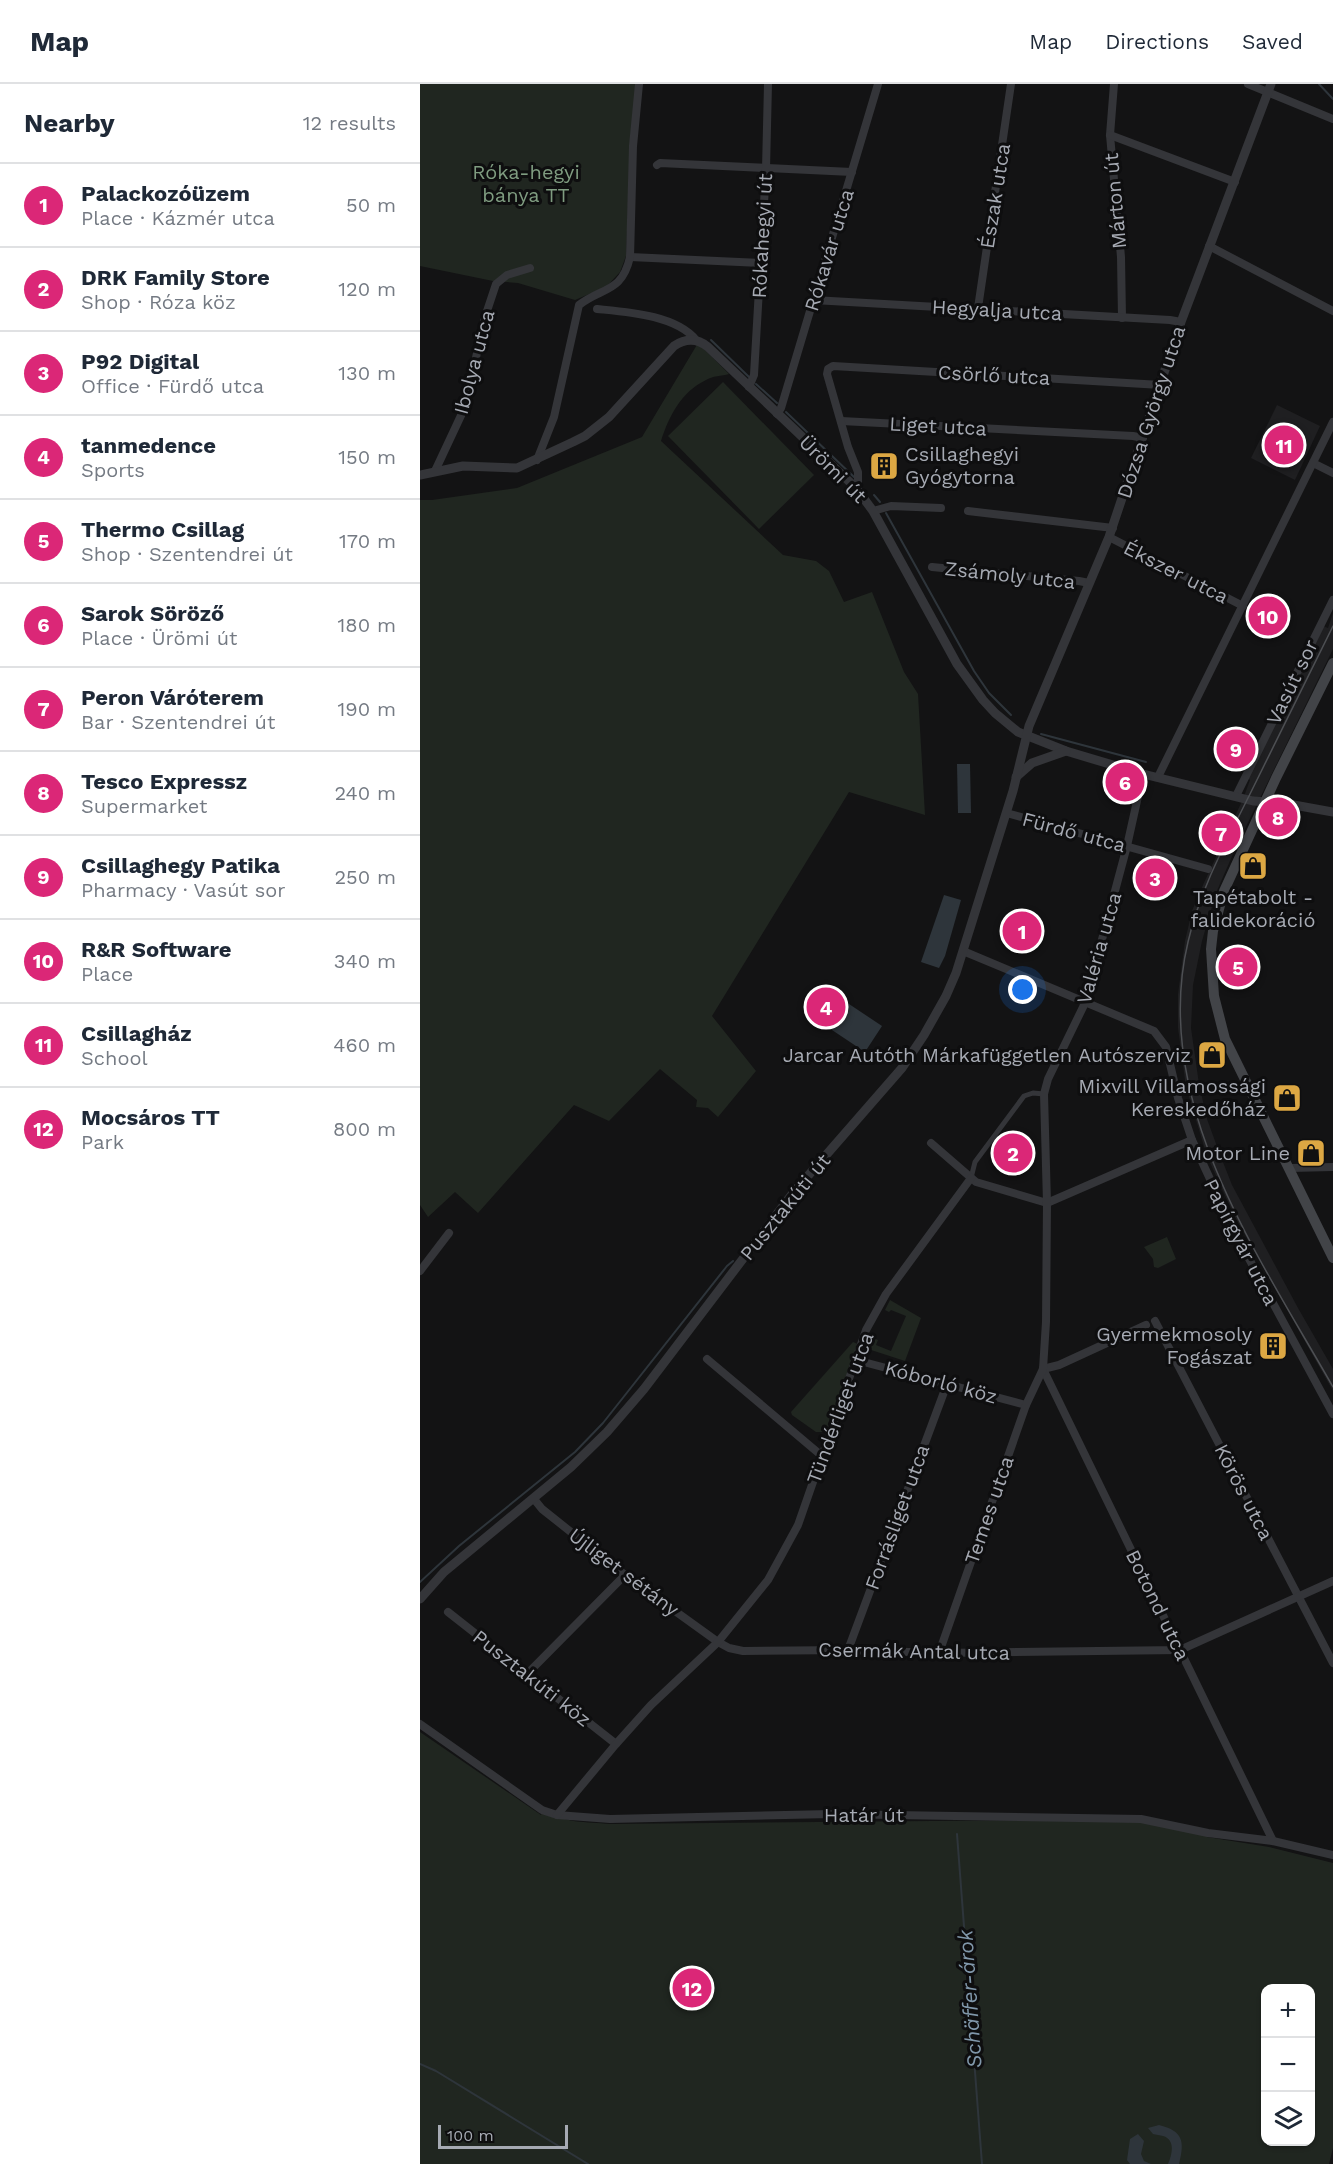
<!DOCTYPE html>
<meta charset="utf-8">
<style>
body{margin:0;font-family:"Work Sans",sans-serif;background:#f2f2f3;color:#1f2937}
.controls{position:absolute;right:18px;bottom:18px;display:grid;overflow:hidden;border-radius:12px;box-shadow:0 2px 4px #0004}
.controls button{width:54px;height:54px;display:grid;place-items:center;padding:0;border:0;border-bottom:2px solid #e0e1e3;background:#fff;color:#1f2937;font:30px sans-serif}
.scale{position:absolute;left:18px;bottom:15px;width:130px;box-sizing:border-box;padding-left:6px;border:3px solid #a6aab3;border-top:0;font-size:16px;line-height:21px;white-space:nowrap;color:#a6aab3;-webkit-text-stroke:4px #0e0e0f;paint-order:stroke}
.you{position:absolute;left:603px;top:906px;width:21px;height:21px;margin:-15px;border:4px solid #fff;border-radius:50%;background:#1a73e8;box-shadow:0 0 0 9px #1a73e833}
.badge{display:grid;place-items:center;width:39px;height:39px;border-radius:50%;background:#db2777;color:#fff;font-size:20px;font-weight:700}
.pin{position:absolute;translate:-50% -50%;border:3px solid #fff;box-shadow:0 2px 6px #0006}
.list{margin:0;padding:0;list-style:none}
h2{display:flex;justify-content:space-between;align-items:center;height:78px;margin:0;padding:0 24px;font-size:26px}
h2 small{font-size:20px;font-weight:400;color:#747a83}
.list li{display:grid;grid-template-columns:39px 1fr auto;gap:18px;align-items:center;box-sizing:border-box;height:84px;padding:0 24px;border-top:2px solid #e0e1e3}
.list b{display:block;font-size:22px;white-space:nowrap}
.list p{margin:0;font-size:20px;white-space:nowrap;color:#747a83}
.list em{font-size:20px;font-style:normal;color:#747a83}
.icon{flex:none;width:33px;height:33px;fill:none;stroke:currentColor;stroke-width:2;stroke-linecap:round;stroke-linejoin:round}
.map{position:relative;flex:none;width:913px;height:2080px;overflow:hidden}
header{display:flex;align-items:center;gap:36px;box-sizing:border-box;height:84px;padding:0 30px;background:#fff;border-bottom:2px solid #e0e1e3}
header strong{font-size:28px}
nav{display:flex;gap:33px;margin-inline-start:auto;font-size:21px}
main{display:flex}
aside{flex:1;background:#fff}
.map>svg:first-child{display:block}
.built{fill:#1f1f21}
.green{fill:#202620;fill-rule:evenodd}
.water{fill:#2e353b}
.lines{fill:none;stroke-linecap:round;stroke-linejoin:round}
.stream{stroke:#2e353b;stroke-width:2}
.pedestrian{stroke:#343539;stroke-width:5}
.minor{stroke:#343539;stroke-width:8}
.tertiary{stroke:#343539;stroke-width:9}
.secondary{stroke:#424448;stroke-width:10}
.tram{stroke:#4d4f53;stroke-width:1.5}
.labels{text-anchor:middle;stroke-width:6;stroke-linejoin:round;paint-order:stroke}
.park-label{font-size:20px;fill:#7f9c80;stroke:#0e0e0f}
.street-label{font-size:20px;fill:#a6aab3;stroke:#0e0e0f}
.poi-label{font-size:20px;fill:#a6aab3;stroke:#0e0e0f;text-anchor:end}
.water-label{font-size:21px;font-style:italic;fill:#8097aa;stroke:#0e0e0f}
</style>
<header>
<strong>Map</strong>
<nav><a>Map</a><a>Directions</a><a>Saved</a></nav>
</header>
<main>
<aside>
<h2>Nearby<small>12 results</small></h2>
<ul class="list">
<li><span class="badge">1</span><div><b>Palackozóüzem</b><p>Place · Kázmér utca</p></div><em>50 m</em></li>
<li><span class="badge">2</span><div><b>DRK Family Store</b><p>Shop · Róza köz</p></div><em>120 m</em></li>
<li><span class="badge">3</span><div><b>P92 Digital</b><p>Office · Fürdő utca</p></div><em>130 m</em></li>
<li><span class="badge">4</span><div><b>tanmedence</b><p>Sports</p></div><em>150 m</em></li>
<li><span class="badge">5</span><div><b>Thermo Csillag</b><p>Shop · Szentendrei út</p></div><em>170 m</em></li>
<li><span class="badge">6</span><div><b>Sarok Söröző</b><p>Place · Ürömi út</p></div><em>180 m</em></li>
<li><span class="badge">7</span><div><b>Peron Váróterem</b><p>Bar · Szentendrei út</p></div><em>190 m</em></li>
<li><span class="badge">8</span><div><b>Tesco Expressz</b><p>Supermarket</p></div><em>240 m</em></li>
<li><span class="badge">9</span><div><b>Csillaghegy Patika</b><p>Pharmacy · Vasút sor</p></div><em>250 m</em></li>
<li><span class="badge">10</span><div><b>R&amp;R Software</b><p>Place</p></div><em>340 m</em></li>
<li><span class="badge">11</span><div><b>Csillagház</b><p>School</p></div><em>460 m</em></li>
<li><span class="badge">12</span><div><b>Mocsáros TT</b><p>Park</p></div><em>800 m</em></li>
</ul>
</aside>
<div class="map">
<svg width="913" height="2080" viewBox="0 0 913 2080">
<rect width="100%" height="100%" fill="#131314"/>
<g class="built">
<path d="M 857,321 L 900,342 L 875,396 L 831,374 Z"/>
<path d="M 913,529 L 913,565 L 816,763 L 796,809 L 782,857 L 773,901 L 771,944 L 779,1000 L 787,1035 L 799,1068 L 812,1101 L 878,1224 L 913,1285 L 913,1307 L 815,1133 L 787,1072 L 766,1003 L 758,944 L 758,910 L 765,857 L 772,827 L 783,801 L 823,715 L 830,696 L 828,694 L 903,542 L 908,544 Z"/>
</g>
<g class="green">
<path d="M 0,0 L 216,0 L 210,71 L 206,172 L 200,188 L 186,203 L 155,216 L 98,199 L 73,197 L 0,182 Z"/>
<path d="M 278,259 L 309,290 C 302,292 292,292 286,296 C 261,308 249,332 241,357 L 363,471 L 396,477 L 409,487 L 424,518 L 452,508 L 484,588 L 498,610 L 505,731 L 429,708 L 292,932 L 336,987 L 298,1033 L 288,1024 L 276,1023 L 277,1016 L 240,985 L 189,1037 L 154,1021 L 58,1129 L 35,1108 L 8,1133 L 0,1121 L 0,416 L 12,416 L 97,404 L 222,353 Z"/>
<path d="M 303,298 L 394,391 L 339,445 L 248,352 Z"/>
<path d="M 747,1153 L 756,1175 L 738,1184 L 734,1183 L 733,1175 L 724,1163 Z"/>
<path d="M 470,1216 L 501,1234 L 485,1277 L 448,1265 L 453,1254 L 458,1256 L 456,1261 L 471,1267 L 486,1232 L 471,1226 L 469,1228 L 465,1226 Z"/>
<path d="M 433,1258 L 438,1260 L 407,1345 L 404,1348 L 396,1348 L 372,1331 L 371,1328 Z"/>
<path d="M 0,1648 L 121,1731 L 122,1726 C 144,1739 166,1738 190,1740 L 721,1735 L 788,1749 L 787,1753 L 849,1763 L 913,1779 L 913,2064 L 909,2080 L 0,2080 ZM 846,1904 L 890,1904 L 890,2058 L 846,2058 Z"/>
</g>
<g class="water">
<path d="M 537,680 L 550,680 L 551,729 L 538,729 Z"/>
<path d="M 524,811 L 541,816 L 525,872 L 519,884 L 501,878 Z"/>
<path d="M 423,916 L 462,942 L 445,968 L 406,942 Z"/>
<path d="M 739,2041 C 763,2047 765,2057 759,2080 L 748,2080 C 752,2071 756,2056 743,2052 C 740,2051 736,2051 733,2050 L 728,2044 Z"/>
<path d="M 718,2050 L 724,2057 L 721,2070 L 724,2077 L 731,2080 L 710,2080 L 707,2076 L 710,2055 Z"/>
</g>
<g class="lines">
<g class="stream">
<path d="M 899,0 L 913,15"/>
<path d="M 291,256 L 329,293"/>
<path d="M 336,300 L 357,319"/>
<path d="M 366,328 L 434,393"/>
<path d="M 454,411 L 460,418"/>
<path d="M 466,429 L 554,587 L 569,609 L 591,631"/>
<path d="M 621,650 L 726,678"/>
<path d="M 0,1498 L 39,1462 L 155,1368 L 183,1339 L 307,1182 L 313,1177"/>
<path d="M 537,1750 L 562,2080"/>
<path d="M 0,1980 L 16,1987 L 168,2080"/>
</g>
<path class="pedestrian" d="M 551,1094 L 555,1078 L 604,1012 L 613,1009 L 624,1010"/>
<g class="minor">
<path d="M 694,0 L 690,51 L 701,173 L 702,234"/>
<path d="M 828,0 L 913,35"/>
<path d="M 690,51 L 815,98"/>
<path d="M 237,81 L 240,79 L 432,88"/>
<path d="M 789,162 L 913,227"/>
<path d="M 210,173 L 341,179"/>
<path d="M 393,216 L 750,236 L 761,238"/>
<path d="M 558,224 L 591,0"/>
<path d="M 177,225 C 207,228 256,231 276,256"/>
<path d="M 329,303 L 334,291 L 346,85 L 348,0"/>
<path d="M 357,330 L 361,324 L 458,0"/>
<path d="M 421,337 L 713,352 L 723,354"/>
<path d="M 117,376 L 134,333 L 159,221 C 182,203 202,209 210,173 L 213,62 L 219,0"/>
<path d="M 893,379 L 913,389"/>
<path d="M 15,387 L 45,323 L 65,233 L 76,200 L 87,191 L 110,184"/>
<path d="M 436,404 L 438,401 L 438,388 L 428,363 L 407,290 L 408,285 L 413,282 L 741,301"/>
<path d="M 453,427 L 471,422 L 521,424"/>
<path d="M 548,427 L 693,444"/>
<path d="M 689,453 L 823,522"/>
<path d="M 512,483 L 659,497 L 669,499"/>
<path d="M 738,693 L 913,338"/>
<path d="M 816,712 L 913,516"/>
<path d="M 590,730 L 788,785"/>
<path d="M 543,867 L 734,947 L 746,963 L 758,1014 L 772,1056 L 814,1147 L 913,1330"/>
<path d="M 511,1059 L 556,1098 L 627,1119"/>
<path d="M 870,1084 L 913,1083"/>
<path d="M 627,1119 L 772,1056"/>
<path d="M 0,1187 L 29,1149"/>
<path d="M 735,1237 L 913,1579"/>
<path d="M 287,1275 L 402,1372"/>
<path d="M 436,1276 L 606,1321"/>
<path d="M 623,1285 L 853,1757"/>
<path d="M 623,1285 L 639,1281 L 726,1241"/>
<path d="M 114,1415 L 122,1425 L 205,1491 L 298,1558 L 309,1564 L 323,1567 L 428,1566 L 519,1569 L 760,1566 L 913,1497"/>
<path d="M 28,1528 L 196,1660"/>
<path d="M 428,1566 L 527,1300"/>
<path d="M 519,1569 L 606,1321 L 623,1285 L 626,1238 L 627,1119 L 624,1010 L 628,995 L 665,919 L 707,762 L 723,690"/>
<path d="M 107,1590 L 205,1491"/>
<path d="M 0,1640 L 122,1726 L 137,1731 L 190,1735 L 411,1730 L 721,1735 L 788,1749 L 853,1757 L 913,1771"/>
<path d="M 137,1731 L 196,1660 L 231,1621 L 298,1558 L 348,1496 L 378,1441 L 446,1246 L 466,1210 L 551,1094"/>
</g>
<g class="tertiary">
<path d="M 0,391 L 43,382 L 97,384 L 153,358 L 165,352 L 189,333 L 254,262 C 266,254 277,254 288,263 L 436,404 L 453,427 L 537,580 L 563,616 L 575,629 L 598,648 L 646,667 L 723,690 L 833,717 L 863,719 L 913,728"/>
<path d="M 596,693 L 612,679 L 646,667"/>
<path d="M 0,1515 L 24,1488 L 151,1383 L 187,1348 L 224,1305 L 373,1109 L 482,984 L 504,951 L 526,912 L 536,889 L 593,707 L 609,642 L 689,453 L 761,238 L 851,0"/>
</g>
<path class="secondary" d="M 913,579 L 856,694 L 804,807 L 793,847 L 791,865 L 794,912 L 805,955 L 913,1174"/>
<path class="tram" d="M 913,542 C 885,598 857,655 829,712 C 805,760 780,806 768,858 C 730,1017 838,1171 913,1303"/>
</g>
<defs>
<g id="building-square" transform="scale(1.5)"><rect x="-9" y="-9" width="18" height="18" rx="4" fill="#dca743" stroke="#0e0e0f"/><path d="M-4-6H4V6H1V3H-1V6H-4ZM-2.5-4.3h1.7v1.8h-1.7ZM.8-4.3h1.7v1.8H.8ZM-2.5-1h1.7V.8h-1.7ZM.8-1h1.7V.8H.8Z" fill="#111"/></g>
<g id="shop-square" transform="scale(1.5)"><rect x="-9" y="-9" width="18" height="18" rx="4" fill="#dca743" stroke="#0e0e0f"/><path d="M-5-2.5h2.3a2.7 3.5 0 0 1 5.4 0H5L5.5 6h-11ZM-1.5-2.5h3a1.5 2.3 0 0 0-3 0Z" fill="#111"/></g>
</defs>
<g fill-rule="evenodd">
<use href="#building-square" x="464" y="382"/>
<use href="#shop-square" x="833" y="782"/>
<use href="#shop-square" x="792" y="971"/>
<use href="#shop-square" x="867" y="1014"/>
<use href="#shop-square" x="891" y="1069"/>
<use href="#building-square" x="853" y="1262"/>
</g>
<g class="labels">
<g class="park-label">
<text x="106" y="95">Róka-hegyi<tspan x="106" dy="23">bánya TT</tspan></text>
</g>
<g class="street-label">
<text transform="translate(575 112) rotate(-81)" y="7">Észak utca</text>
<text transform="translate(695 117) rotate(-95)" y="7">Márton út</text>
<text transform="translate(342 152) rotate(-87)" y="7">Rókahegyi út</text>
<text transform="translate(409 166) rotate(-73)" y="7">Rókavár utca</text>
<text transform="translate(577 226) rotate(3)" y="7">Hegyalja utca</text>
<text transform="translate(54 278) rotate(-75)" y="7">Ibolya utca</text>
<text transform="translate(574 291) rotate(3)" y="7">Csörlő utca</text>
<text transform="translate(731 328) rotate(-72)" y="7">Dózsa György utca</text>
<text transform="translate(518 342) rotate(3)" y="7">Liget utca</text>
<text transform="translate(413 385) rotate(45)" y="7">Ürömi út</text>
<text transform="translate(756 488) rotate(27)" y="7">Ékszer utca</text>
<text transform="translate(590 491) rotate(6)" y="7">Zsámoly utca</text>
<text transform="translate(872 598) rotate(-64)" y="7">Vasút sor</text>
<text transform="translate(654 748) rotate(15)" y="7">Fürdő utca</text>
<text transform="translate(679 864) rotate(-74)" y="7">Valéria utca</text>
<text transform="translate(365 1123) rotate(-51)" y="7">Pusztakúti út</text>
<text transform="translate(821 1158) rotate(63)" y="7">Papírgyár utca</text>
<text transform="translate(521 1298) rotate(15)" y="7">Kóborló köz</text>
<text transform="translate(420 1324) rotate(-70)" y="7">Tündérliget utca</text>
<text transform="translate(824 1408) rotate(63)" y="7">Körös utca</text>
<text transform="translate(569 1426) rotate(-71)" y="7">Temes utca</text>
<text transform="translate(477 1433) rotate(-70)" y="7">Forrásliget utca</text>
<text transform="translate(204 1488) rotate(37)" y="7">Újliget sétány</text>
<text transform="translate(738 1521) rotate(64)" y="7">Botond utca</text>
<text transform="translate(494 1567) rotate(1)" y="7">Csermák Antal utca</text>
<text transform="translate(112 1594) rotate(38)" y="7">Pusztakúti köz</text>
<text x="444" y="1738">Határ út</text>
</g>
<g class="poi-label">
<text x="485" y="377" text-anchor="start">Csillaghegyi<tspan x="485" dy="23">Gyógytorna</tspan></text>
<text x="833" y="820" text-anchor="middle">Tapétabolt -<tspan x="833" dy="23">falidekoráció</tspan></text>
<text x="771" y="978">Jarcar Autóth Márkafüggetlen Autószerviz</text>
<text x="846" y="1009">Mixvill Villamossági<tspan x="846" dy="23">Kereskedőház</tspan></text>
<text x="870" y="1076">Motor Line</text>
<text x="832" y="1257">Gyermekmosoly<tspan x="832" dy="23">Fogászat</tspan></text>
</g>
<g class="water-label">
<text transform="translate(550 1915) rotate(-94)" y="7">Schäffer-árok</text>
</g>
</g>
</svg>
<div class="controls">
<button>+</button>
<button>−</button>
<button><svg class="icon" aria-label="layers" viewBox="0 0 24 24"><path d="M12 4l9 5-9 5-9-5zM3 14l9 5 9-5"/></svg></button>
</div>
<div class="scale">100 m</div>
<div class="you"></div>
<div class="pin badge" style="left:602px;top:847px">1</div>
<div class="pin badge" style="left:593px;top:1069px">2</div>
<div class="pin badge" style="left:735px;top:794px">3</div>
<div class="pin badge" style="left:406px;top:923px">4</div>
<div class="pin badge" style="left:818px;top:883px">5</div>
<div class="pin badge" style="left:705px;top:698px">6</div>
<div class="pin badge" style="left:801px;top:749px">7</div>
<div class="pin badge" style="left:858px;top:733px">8</div>
<div class="pin badge" style="left:816px;top:665px">9</div>
<div class="pin badge" style="left:848px;top:532px">10</div>
<div class="pin badge" style="left:864px;top:361px">11</div>
<div class="pin badge" style="left:272px;top:1904px">12</div>
</div>
</main>
